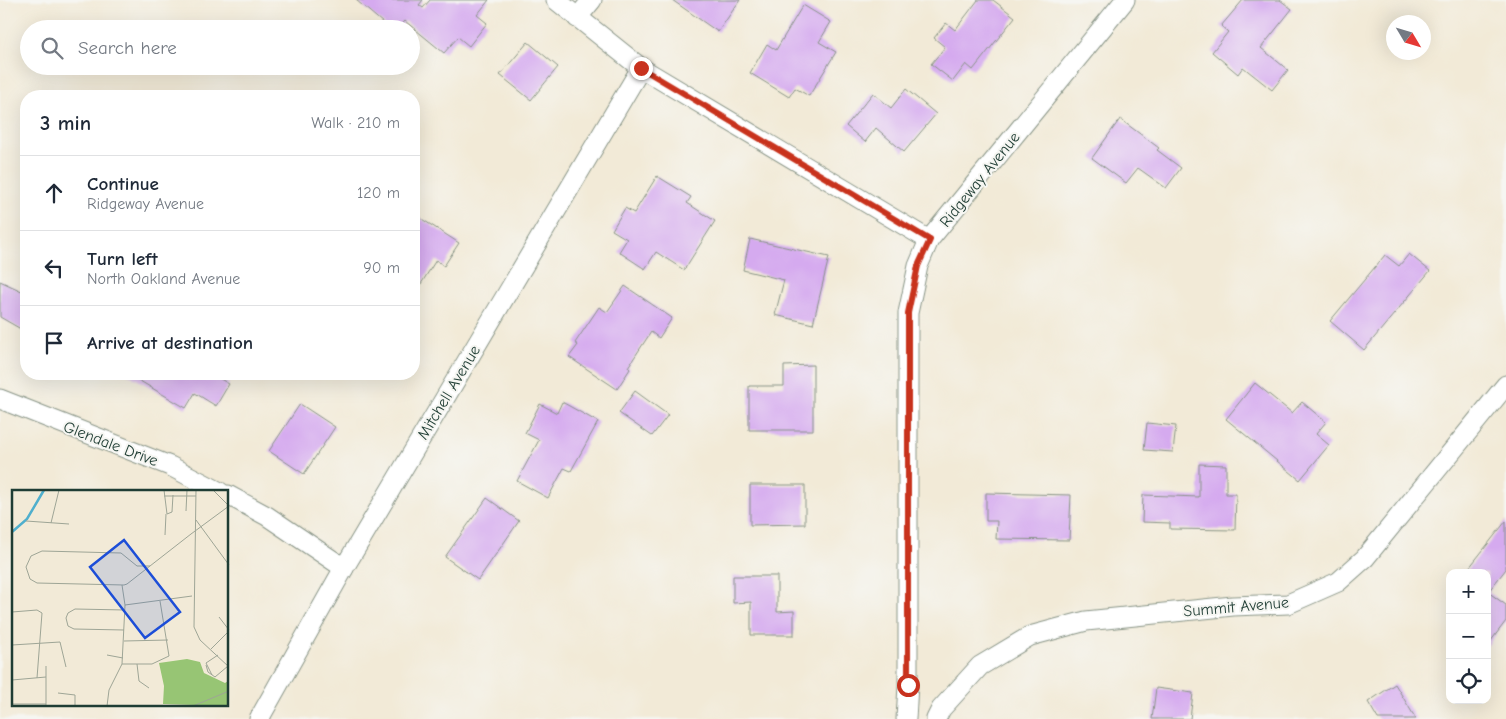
<!DOCTYPE html>
<meta charset="utf-8">
<style>
body{margin:0;font-family:"Comic Neue",sans-serif;background:#f2f2f3;color:#1f2937}
.controls{position:absolute;right:15px;bottom:15px;display:grid;overflow:hidden;border-radius:10px;box-shadow:0 5px 20px #0002}
.controls button{width:45px;height:45px;display:grid;place-items:center;padding:0;border:0;border-bottom:1px solid #e0e1e3;background:#fff;color:#1f2937;font:25px sans-serif}
.compass{position:absolute;left:1386px;top:15px;width:45px;height:45px;border-radius:50%;background:#fff;box-shadow:0 5px 20px #0002;rotate:128deg}
.stop{position:absolute;width:15px;height:15px;margin:-11px;border:4px solid #c8321e;border-radius:50%;background:#fff}
.stop.end{background:#c8321e;border-color:#fff;box-shadow:0 1px 5px #0008}
.list{margin:0;padding:0;list-style:none}
h2{display:flex;justify-content:space-between;align-items:center;height:65px;margin:0;padding:0 20px;font-size:21px}
h2 small{font-size:16px;font-weight:400;color:#747a83}
.list li{display:grid;grid-template-columns:32px 1fr auto;gap:15px;align-items:center;box-sizing:border-box;height:75px;padding:0 20px;border-top:1px solid #e0e1e3}
.list b{display:block;font-size:19px;white-space:nowrap}
.list p{margin:0;font-size:16px;white-space:nowrap;color:#747a83}
.list em{font-size:16px;font-style:normal;color:#747a83}
.icon{flex:none;width:28px;height:28px;fill:none;stroke:currentColor;stroke-width:2;stroke-linecap:round;stroke-linejoin:round}
.map{position:relative;flex:none;width:1506px;height:719px;overflow:hidden}
.search{position:absolute;background:#fff;box-shadow:0 5px 20px #0002;left:20px;top:20px;width:400px;height:55px;display:flex;align-items:center;gap:12px;box-sizing:border-box;padding:0 18px;border-radius:28px;color:#747a83;font-size:19px}
.panel{position:absolute;background:#fff;box-shadow:0 5px 20px #0002;left:20px;top:90px;width:400px;height:290px;border-radius:20px}
.map>svg:first-child{display:block}
.building{fill:#d5aaef}
.lines{fill:none;stroke-linecap:round;stroke-linejoin:round}
.minor-casing{stroke:#889486;stroke-width:21}
.minor{stroke:#fff;stroke-width:19}
.route{stroke:#c8321e;stroke-width:6}
.labels{text-anchor:middle;stroke-width:4;stroke-linejoin:round;paint-order:stroke}
.street-label{font-size:16px;fill:#1f3d34;stroke:#f6f6f2}
.inset-river{fill:none;stroke:#4fafcd;stroke-width:2.5}
.inset-road{fill:none;stroke:#9ea596;stroke-width:1}
.view{fill:#1d4ed8;fill-opacity:0.15;stroke:#1d4ed8;stroke-width:2.5}
.inset-edge{fill:none;stroke:#1f3d34;stroke-width:2.5}
</style>
<div class="map">
<svg width="1506" height="719" viewBox="0 0 1506 719">
<rect width="100%" height="100%" fill="#f6f6f2"/>
<filter id="ink" filterUnits="userSpaceOnUse"><feTurbulence type="fractalNoise" baseFrequency=".02" numOctaves="2"/><feDisplacementMap in="SourceGraphic" scale="10" xChannelSelector="R" yChannelSelector="G"/><feConvolveMatrix kernelMatrix="1 2 1 2 8 2 1 2 1" color-interpolation-filters="sRGB"/></filter>
<filter id="wash" filterUnits="userSpaceOnUse"><feTurbulence type="fractalNoise" baseFrequency=".0096" numOctaves="4" result="noise"/><feDisplacementMap in="SourceGraphic" scale="20" xChannelSelector="R" yChannelSelector="G"/><feGaussianBlur stdDeviation="1.12" result="paint"/><feColorMatrix in="noise" values="0 0 0 0 0 0 0 0 0 0 0 0 0 0 0 0 0 1.4 0 .05"/><feComposite in="paint" operator="in"/></filter>
<g filter="url(#wash)">
<rect width="100%" height="100%" fill="#f2ead7"/>
<g id="blocks">
<g class="building">
<path d="M 356,0 L 423,0 L 419,5 L 423,8 L 430,0 L 489,0 L 477,15 L 487,23 L 469,46 L 458,37 L 444,53 L 405,21 L 398,29 L 390,29 Z"/>
<path d="M 672,0 L 740,0 L 718,32 Z"/>
<path d="M 978,0 L 993,0 L 1015,17 L 973,70 L 966,64 L 953,81 L 931,64 L 945,47 L 934,38 L 946,23 L 955,30 Z"/>
<path d="M 1243,0 L 1280,0 L 1292,9 L 1261,48 L 1288,70 L 1272,90 L 1243,67 L 1238,74 L 1212,52 L 1228,32 L 1221,26 Z"/>
<path d="M 803,5 L 831,22 L 819,42 L 836,52 L 809,96 L 795,88 L 789,97 L 750,73 L 767,44 L 776,50 Z"/>
<path d="M 528,42 L 558,67 L 531,100 L 500,75 Z"/>
<path d="M 906,89 L 936,114 L 904,152 L 876,128 L 865,142 L 846,126 L 873,93 L 891,108 Z"/>
<path d="M 1120,119 L 1159,148 L 1157,150 L 1181,168 L 1166,188 L 1138,168 L 1126,183 L 1092,158 Z"/>
<path d="M 657,176 L 691,197 L 687,203 L 715,221 L 684,270 L 656,252 L 645,269 L 619,252 L 627,239 L 612,230 L 625,208 L 634,213 Z"/>
<path d="M 414,214 L 459,243 L 444,266 L 436,260 L 414,295 Z"/>
<path d="M 750,239 L 829,257 L 813,324 L 775,315 L 784,280 L 743,270 Z"/>
<path d="M 1409,254 L 1430,271 L 1364,350 L 1330,321 L 1385,255 L 1399,266 Z"/>
<path d="M 0,281 L 26,293 L 26,332 L 0,317 Z"/>
<path d="M 625,286 L 672,318 L 659,338 L 651,332 L 628,367 L 630,369 L 617,389 L 569,357 L 578,345 L 575,343 L 599,307 L 607,312 Z"/>
<path d="M 813,365 L 813,430 L 749,430 L 749,386 L 784,386 L 784,366 Z"/>
<path d="M 128,374 L 212,374 L 229,384 L 216,406 L 195,393 L 186,408 Z"/>
<path d="M 1255,383 L 1292,413 L 1302,402 L 1326,422 L 1316,434 L 1329,445 L 1300,480 L 1226,419 Z"/>
<path d="M 635,391 L 668,415 L 652,436 L 619,413 Z"/>
<path d="M 562,402 L 598,422 L 571,471 L 564,468 L 548,498 L 517,481 L 539,440 L 525,433 L 540,404 L 557,413 Z"/>
<path d="M 300,404 L 335,427 L 304,474 L 269,451 Z"/>
<path d="M 1147,423 L 1176,426 L 1173,452 L 1144,450 Z"/>
<path d="M 1199,464 L 1226,465 L 1226,494 L 1236,494 L 1235,530 L 1170,529 L 1170,523 L 1142,522 L 1143,495 L 1199,497 Z"/>
<path d="M 750,485 L 805,485 L 805,524 L 750,525 Z"/>
<path d="M 986,493 L 1071,495 L 1069,540 L 996,539 L 997,521 L 986,521 Z"/>
<path d="M 487,498 L 519,521 L 478,580 L 445,557 Z"/>
<path d="M 1506,521 L 1506,569 L 1488,592 L 1506,605 L 1506,621 L 1487,646 L 1487,573 L 1465,573 Z"/>
<path d="M 733,576 L 777,576 L 777,612 L 794,611 L 794,635 L 751,635 L 751,602 L 733,603 Z"/>
<path d="M 1395,684 L 1416,719 L 1378,719 L 1368,702 Z"/>
<path d="M 1156,688 L 1193,693 L 1190,719 L 1152,719 Z"/>
</g>
</g>
</g>
<g filter="url(#ink)">
<use href="#blocks" fill-opacity="0" stroke="#889486" stroke-width="1"/>
<g class="lines">
<g class="minor-casing">
<g id="minor">
<path d="M 556,0 L 641,68 L 929,240"/>
<path d="M 577,18 L 592,0"/>
<path d="M 0,399 L 170,466 L 220,492"/>
<path d="M 228,495 L 267,516 L 344,568"/>
<path d="M 259,719 L 344,568 L 641,68"/>
<path d="M 906,719 L 908,685 L 908,313 L 918,266 L 929,240 L 1125,0"/>
<path d="M 936,719 L 941,709 L 980,666 L 1030,636 L 1086,621 L 1233,606 L 1288,604 L 1338,582 L 1365,558 L 1506,385"/>
</g>
</g>
<use href="#minor" class="minor"/>
</g>
</g>
<g class="lines" filter="url(#ink)">
<path class="route" d="M 641,68 L 930,240 L 918,266 L 908,313 L 908,685"/>
</g>
<g class="labels">
<g class="street-label">
<text transform="translate(979 179) rotate(-51)" y="6">Ridgeway Avenue</text>
<text transform="translate(448 392) rotate(-59)" y="6">Mitchell Avenue</text>
<text transform="translate(111 443) rotate(21)" y="6">Glendale Drive</text>
<text transform="translate(1236 606) rotate(-5)" y="6">Summit Avenue</text>
</g>
</g>
<g transform="translate(12 490)">
<rect width="216" height="216" fill="#f2ead7"/>
<path d="M 175,169 L 188,172 L 192,183 L 213,193 L 216,191 L 216,216 L 151,214 L 152,196 L 147,173 Z" fill="#97c574"/>
<path class="inset-river" d="M 0,42 L 15,29 L 32,0"/>
<path class="inset-road" d="M 152,0 L 155,24 L 160,22 L 161,5M 184,0 L 182,137 L 188,150 L 217,177M 201,0 L 217,16M 152,6 L 184,6M 174,21 L 175,0M 184,30 L 217,75M 14,31 L 57,34M 39,33 L 47,0M 153,45 L 154,24M 138,76 L 125,76 L 109,63 L 30,61 L 19,66 L 14,77 L 18,89 L 25,93 L 112,95 L 115,94 L 138,76 L 179,44 L 217,16M 113,115 L 180,106M 0,122 L 25,120 L 30,123 L 25,188M 207,127 L 217,140M 112,140 L 62,139 L 56,136 L 54,128 L 56,123 L 63,119 L 113,120M 112,151 L 156,150M 0,155 L 48,152 L 54,177M 199,159 L 217,141M 95,165 L 111,168M 110,174 L 140,174 L 157,166 L 148,111M 125,174 L 127,191 L 137,198M 194,175 L 196,182 L 203,187 L 216,176M 200,185 L 194,173 L 206,165M 0,190 L 34,187M 46,203 L 63,205 L 63,216M 0,214 L 34,214M 34,216 L 34,176M 95,216 L 97,200 L 110,174 L 113,115 L 110,95M 181,216 L 217,201"/>
<path class="view" d="M 112,50 L 168,122 L 133,148 L 78,77 Z"/>
<rect width="216" height="216" class="inset-edge"/>
</g>
</svg>
<div class="controls">
<button>+</button>
<button>−</button>
<button><svg class="icon" aria-label="locate" viewBox="0 0 24 24"><circle cx="12" cy="12" r="6"/><path d="M12 2v4M12 18v4M2 12h4M18 12h4"/></svg></button>
</div>
<svg class="compass" viewBox="-18 -18 36 36"><path d="M0-13l5 13h-10z" fill="#e53935"/><path d="M0 13l5-13h-10z" fill="#747a83"/></svg>
<div class="stop" style="left:908px;top:685px"></div>
<div class="stop end" style="left:641px;top:68px"></div>
<div class="search"><svg class="icon" aria-label="search" viewBox="0 0 24 24"><circle cx="10" cy="10" r="6"/><path d="M15 15l6 6"/></svg>Search here</div>
<section class="panel">
<h2>3 min<small>Walk · 210 m</small></h2>
<ul class="list">
<li><svg class="icon" aria-label="ahead" viewBox="0 0 24 24"><path d="M12 20V5M6 11l6-6 6 6"/></svg><div><b>Continue</b><p>Ridgeway Avenue</p></div><em>120 m</em></li>
<li><svg class="icon" aria-label="left" viewBox="0 0 24 24"><path d="M17 20v-9H6M10 6l-5 5 5 5"/></svg><div><b>Turn left</b><p>North Oakland Avenue</p></div><em>90 m</em></li>
<li><svg class="icon" aria-label="arrive" viewBox="0 0 24 24"><path d="M6 21V4h12l-3 4 3 4H6"/></svg><div><b>Arrive at destination</b></div></li>
</ul>
</section>
</div>
